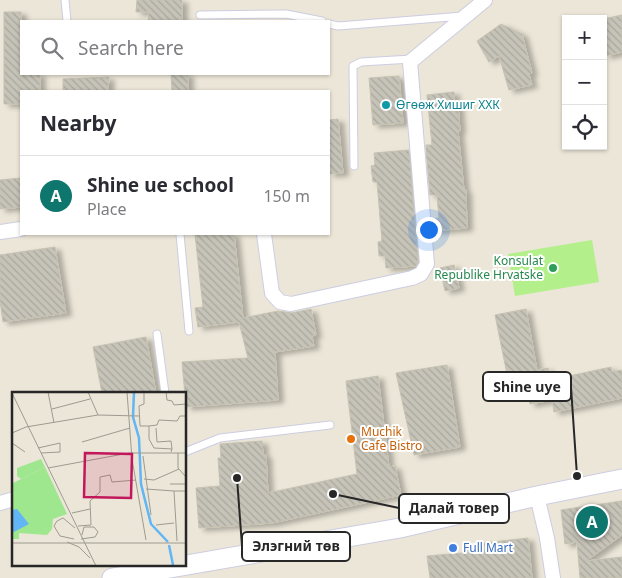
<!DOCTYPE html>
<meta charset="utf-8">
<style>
body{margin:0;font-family:"Noto Sans",sans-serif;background:#f2f2f3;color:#2b2b33}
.controls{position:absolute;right:15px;top:15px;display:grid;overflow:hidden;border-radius:0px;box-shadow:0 1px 4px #0004}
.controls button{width:45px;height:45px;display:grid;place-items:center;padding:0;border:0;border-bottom:1px solid #e1e1e2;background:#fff;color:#2b2b33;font:25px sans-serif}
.you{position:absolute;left:428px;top:229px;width:18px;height:18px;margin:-12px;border:4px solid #fff;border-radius:50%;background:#1a73e8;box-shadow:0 0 0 8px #1a73e833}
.badge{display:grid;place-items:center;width:32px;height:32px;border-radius:50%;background:#0f766e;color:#fff;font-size:16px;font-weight:700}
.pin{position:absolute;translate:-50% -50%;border:2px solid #fff;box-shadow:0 1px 5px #0006}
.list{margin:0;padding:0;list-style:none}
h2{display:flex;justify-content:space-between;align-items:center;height:65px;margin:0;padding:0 20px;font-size:21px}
h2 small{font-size:16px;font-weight:400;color:#7c7c81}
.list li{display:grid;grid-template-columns:32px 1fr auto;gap:15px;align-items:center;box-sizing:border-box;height:80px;padding:0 20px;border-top:1px solid #e1e1e2}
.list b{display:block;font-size:19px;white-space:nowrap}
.list p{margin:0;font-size:16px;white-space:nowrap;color:#7c7c81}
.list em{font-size:16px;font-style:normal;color:#7c7c81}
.icon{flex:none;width:28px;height:28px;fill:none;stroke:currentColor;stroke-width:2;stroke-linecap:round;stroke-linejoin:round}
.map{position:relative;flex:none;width:622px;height:578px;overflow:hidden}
.search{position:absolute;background:#fff;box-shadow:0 1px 4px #0004;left:20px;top:20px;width:310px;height:55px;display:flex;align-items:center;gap:12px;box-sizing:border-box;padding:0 18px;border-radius:0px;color:#7c7c81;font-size:19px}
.panel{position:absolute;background:#fff;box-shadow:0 1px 4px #0004;left:20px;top:90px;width:310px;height:145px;border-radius:0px}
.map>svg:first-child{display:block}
.pitch{fill:#b3ef8a}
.building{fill:url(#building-back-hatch);stroke:#c6c2b1;filter:url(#shadow)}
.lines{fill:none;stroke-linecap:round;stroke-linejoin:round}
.lane-casing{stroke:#cdcde2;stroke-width:9}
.street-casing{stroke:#cdcde2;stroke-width:16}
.secondary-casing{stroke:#cdcde2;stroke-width:21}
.lane{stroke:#fff;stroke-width:7}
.street{stroke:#fff;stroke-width:14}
.secondary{stroke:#fff;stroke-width:19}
.culture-dot{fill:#0f9aa8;stroke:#fff;stroke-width:2}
.leisure-dot{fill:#2e9e5b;stroke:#fff;stroke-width:2}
.food-dot{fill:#e8710a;stroke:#fff;stroke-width:2}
.shop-dot{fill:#3f7fe0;stroke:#fff;stroke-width:2}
.labels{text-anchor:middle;stroke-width:4;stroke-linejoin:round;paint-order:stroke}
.culture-label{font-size:12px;fill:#0d838f;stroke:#fff;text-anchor:start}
.leisure-label{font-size:12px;fill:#27864d;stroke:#fff;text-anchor:end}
.food-label{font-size:12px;fill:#c56008;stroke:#fff;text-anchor:start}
.shop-label{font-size:12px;fill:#366cbe;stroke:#fff;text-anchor:start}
.inset-river{fill:none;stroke:#62b6f6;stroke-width:2.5}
.inset-road{fill:none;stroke:#9d9a91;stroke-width:1}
.view{fill:#c2185b;fill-opacity:0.15;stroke:#c2185b;stroke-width:2.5}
.inset-edge{fill:none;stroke:#272727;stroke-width:2.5}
.leader{fill:none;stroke:#272727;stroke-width:2}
.callout-dot{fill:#272727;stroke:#fff;stroke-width:2}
.callout{fill:#fff;stroke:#272727;stroke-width:2}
.callout-label{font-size:14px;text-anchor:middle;font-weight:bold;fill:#272727}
</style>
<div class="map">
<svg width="622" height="578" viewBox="0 0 622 578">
<defs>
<pattern id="building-back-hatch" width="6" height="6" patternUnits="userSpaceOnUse" patternTransform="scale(1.25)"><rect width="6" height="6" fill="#c6c3b8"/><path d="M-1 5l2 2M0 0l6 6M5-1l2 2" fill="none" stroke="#aaa89e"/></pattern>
<filter id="shadow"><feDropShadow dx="5.5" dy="3" stdDeviation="2.5" flood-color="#0004"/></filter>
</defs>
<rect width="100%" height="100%" fill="#ebe6d7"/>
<path class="pitch" d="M 592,240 L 599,282 L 515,296 L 508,254 Z"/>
<g class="building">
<path d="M 137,0 L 182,0 L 182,21 L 148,21 L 149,12 L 136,12 Z"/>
<path d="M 4,12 L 21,12 L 21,74 L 40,74 L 40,91 L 21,91 L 21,104 L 4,104 Z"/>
<path d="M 622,15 L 622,52 L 605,56 L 603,19 Z"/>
<path d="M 501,24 L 522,34 L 532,73 L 529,74 L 532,85 L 509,90 L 499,56 L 489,62 L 477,41 Z"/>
<path d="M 171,74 L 188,74 L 188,91 L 172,91 Z"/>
<path d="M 399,76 L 403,123 L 373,125 L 369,78 Z"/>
<path d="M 109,77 L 108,91 L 63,91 L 63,79 Z"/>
<path d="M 454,92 L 455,106 L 458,105 L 460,131 L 458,131 L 464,190 L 466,190 L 467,228 L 433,231 L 432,219 L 439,218 L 437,195 L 430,195 L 426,149 L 426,145 L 432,145 L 427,95 Z"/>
<path d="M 338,119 L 343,173 L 329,174 L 329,120 Z"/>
<path d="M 409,150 L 418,262 L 416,266 L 386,268 L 385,256 L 379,256 L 378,242 L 382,241 L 377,182 L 373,182 L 371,166 L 375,165 L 374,153 Z"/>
<path d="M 21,178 L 21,207 L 0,209 L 0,180 Z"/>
<path d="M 195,234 L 234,234 L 243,318 L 278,311 L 292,313 L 311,309 L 316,335 L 312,336 L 314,346 L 275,352 L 278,400 L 186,407 L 182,362 L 248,358 L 239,322 L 198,327 L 195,308 L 203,307 Z"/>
<path d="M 55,247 L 66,313 L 3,322 L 0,301 L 0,255 Z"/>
<path d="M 454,265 L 459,288 L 445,291 L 440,268 Z"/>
<path d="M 526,309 L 537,370 L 548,368 L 551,380 L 611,367 L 612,372 L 622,370 L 622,398 L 554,412 L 552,400 L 530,404 L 524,376 L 507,374 L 495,315 Z"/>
<path d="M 146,337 L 156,393 L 102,393 L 93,347 Z"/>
<path d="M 447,365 L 460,447 L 414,455 L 396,373 Z"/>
<path d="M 378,376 L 389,467 L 395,466 L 401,495 L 272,523 L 199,528 L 196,488 L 220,486 L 218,458 L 221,458 L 220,444 L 262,441 L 263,455 L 266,455 L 268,493 L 357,474 L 346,381 Z"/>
<path d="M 622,501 L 622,535 L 586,561 L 622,557 L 622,578 L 580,578 L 577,542 L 565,544 L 561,510 Z"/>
<path d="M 528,538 L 532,578 L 430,578 L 427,556 L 462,553 L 474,544 Z"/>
</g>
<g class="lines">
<g class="lane-casing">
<g id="lane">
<path d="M 65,0 L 67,21"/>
<path d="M 200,15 L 286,14 L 322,21"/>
<path d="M 329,24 L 338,26 L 463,16"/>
<path d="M 354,166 L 353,66 L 361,62 L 412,59"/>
<path d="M 180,234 L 189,331"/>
<path d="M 157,334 L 165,393"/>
<path d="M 185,452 L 220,438 L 330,425"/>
</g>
</g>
<g class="street-casing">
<g id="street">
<path d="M 0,232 L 21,229"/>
<path d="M 264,234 L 272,293 L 280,302 L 291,304 L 412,278 L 421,274 L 427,264 L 410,62 L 485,0"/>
<path d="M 537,496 L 547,538 L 553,578"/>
<path d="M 0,503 L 14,499"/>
</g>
</g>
<g class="secondary-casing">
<path id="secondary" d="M 112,578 L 400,528 L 537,496 L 622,479"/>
</g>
<use href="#lane" class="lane"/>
<use href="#street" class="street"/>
<use href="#secondary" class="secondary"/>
</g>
<circle class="culture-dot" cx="386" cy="105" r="5"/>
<circle class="leisure-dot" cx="553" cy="268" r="5"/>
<circle class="food-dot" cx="351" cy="439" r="5"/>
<circle class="shop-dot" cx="453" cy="548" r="5"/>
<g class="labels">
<g class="culture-label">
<text x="396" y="109">Өгөөж Хишиг ХХК</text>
</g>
<g class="leisure-label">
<text x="543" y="265">Konsulat<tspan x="543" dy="14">Republike Hrvatske</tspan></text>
</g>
<g class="food-label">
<text x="361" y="436">Muchik<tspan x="361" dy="14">Cafe Bistro</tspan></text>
</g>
<g class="shop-label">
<text x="463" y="552">Full Mart</text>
</g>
</g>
<g transform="translate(12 392)">
<rect width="174" height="174" fill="#ebe6d7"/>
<path d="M 29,67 L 33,75 L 9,87 L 5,84 L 5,76 Z" fill="#9fe78f"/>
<path d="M 33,75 L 55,122 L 41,127 L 40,137 L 35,143 L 7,141 L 7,147 L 0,147 L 1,91 Z" fill="#9fe78f"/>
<path d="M 5,117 L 17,132 L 0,141 L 0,118 Z" fill="#62b6f6"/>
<path class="inset-river" d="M 122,0 L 121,25 L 127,46 L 129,92 L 139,132 L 156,150M 157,153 L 161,173"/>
<path class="inset-road" d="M 36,0 L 42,31M 76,0 L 86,23M 115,0 L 120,67 L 134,148M 132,0 L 132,12 L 127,14 L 128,34 L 137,34 L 137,47 L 142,56 L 160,57 L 159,60M 154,0 L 155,8 L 160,9 L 162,13 L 174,12M 0,1 L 84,174M 40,17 L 78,7M 137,34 L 145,33 L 147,28 L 165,29 L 168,24 L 174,24M 144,36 L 145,50 L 159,49 L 160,57M 0,41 L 14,35 L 86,23 L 127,24M 70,50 L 118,36M 0,51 L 13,60M 26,56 L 48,51 L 48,60 L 29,61M 166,61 L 166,76 L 174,85M 131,64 L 139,123M 36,76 L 117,61 L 174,61M 132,87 L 142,88 L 167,77M 158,92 L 174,92M 134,97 L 162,99M 60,121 L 78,117M 144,133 L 162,131M 66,134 L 79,133 L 78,109 L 88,100 L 88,85 L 98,83 L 100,90 L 124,88M 62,147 L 48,144 L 42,134 L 45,129 L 51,126 L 63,136M 69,147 L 83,145 L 86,140 L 82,135 L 72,135 L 70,143M 165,149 L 162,99 L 174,99M 55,150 L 67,155 L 78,166M 0,151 L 174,151"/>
<path class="view" d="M 73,61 L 120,62 L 119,106 L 72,105 Z"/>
<rect width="174" height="174" class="inset-edge"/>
</g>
<path class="leader" d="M577 476L571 387M333 494L399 508M237 478L242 546"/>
<g class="callout-dot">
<circle cx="577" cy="476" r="5"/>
<circle cx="333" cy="494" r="5"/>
<circle cx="237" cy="478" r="5"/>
</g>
<g class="callout">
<rect x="483" y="372" width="88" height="29" rx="5"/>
<rect x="399" y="494" width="110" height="29" rx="5"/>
<rect x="242" y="532" width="108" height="29" rx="5"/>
</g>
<g class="callout-label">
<text x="527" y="392">Shine uye</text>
<text x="454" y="513">Далай товер</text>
<text x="296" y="551">Элэгний төв</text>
</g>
</svg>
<div class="controls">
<button>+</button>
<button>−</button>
<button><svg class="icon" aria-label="locate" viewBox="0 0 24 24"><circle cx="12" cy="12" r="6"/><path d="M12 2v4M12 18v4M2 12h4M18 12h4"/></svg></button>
</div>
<div class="you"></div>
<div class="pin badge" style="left:592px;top:522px">A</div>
<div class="search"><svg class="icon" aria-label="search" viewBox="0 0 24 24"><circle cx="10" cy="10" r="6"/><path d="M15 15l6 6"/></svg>Search here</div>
<section class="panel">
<h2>Nearby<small></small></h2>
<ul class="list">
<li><span class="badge">A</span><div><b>Shine ue school</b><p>Place</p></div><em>150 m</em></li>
</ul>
</section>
</div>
